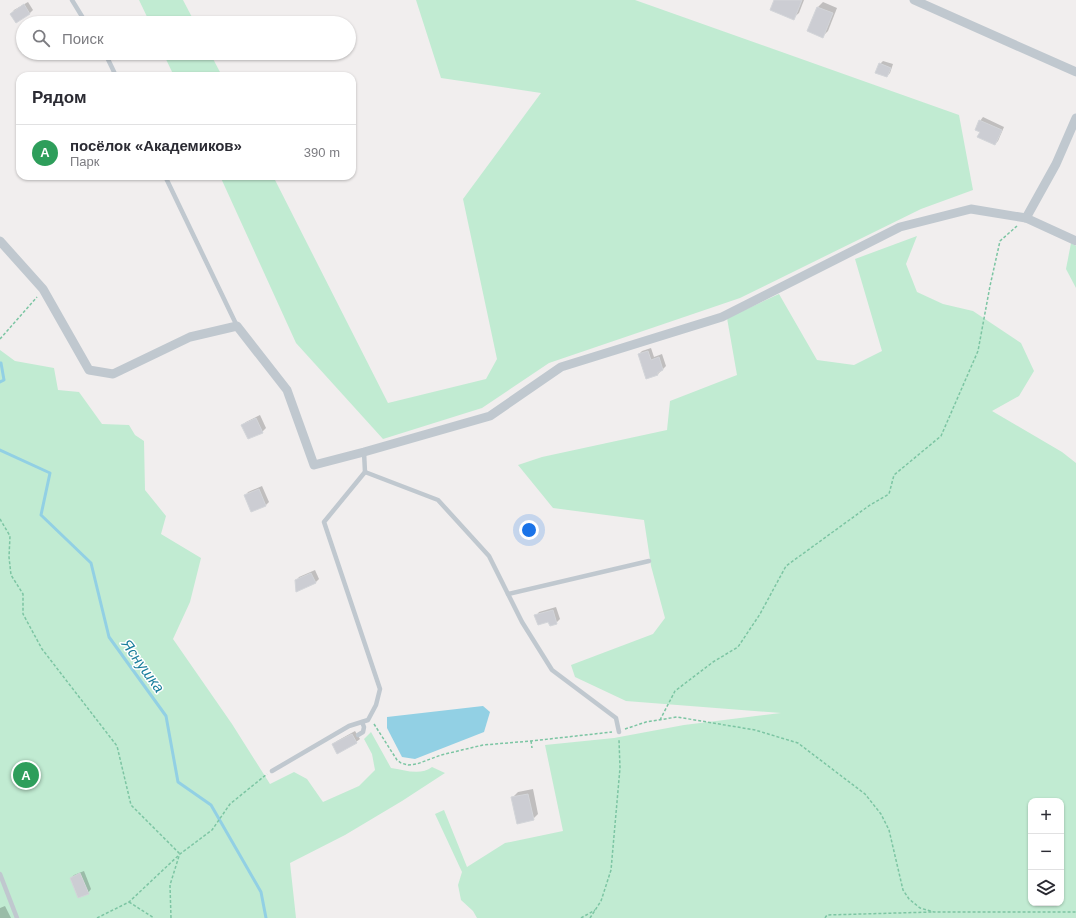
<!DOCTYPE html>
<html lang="ru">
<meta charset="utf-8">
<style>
body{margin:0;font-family:Arial,sans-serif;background:#f2f2f3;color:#2b2b33}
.controls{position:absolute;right:12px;bottom:12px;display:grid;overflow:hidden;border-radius:8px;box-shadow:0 1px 3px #0004}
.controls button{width:36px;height:36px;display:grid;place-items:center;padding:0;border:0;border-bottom:1px solid #e1e1e2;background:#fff;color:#2b2b33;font:20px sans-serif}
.you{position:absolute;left:529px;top:530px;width:14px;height:14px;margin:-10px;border:3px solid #fff;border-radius:50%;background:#1a73e8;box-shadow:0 0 0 6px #1a73e833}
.badge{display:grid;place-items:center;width:26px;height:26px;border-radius:50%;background:#db2777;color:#fff;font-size:13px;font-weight:700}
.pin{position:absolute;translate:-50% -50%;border:2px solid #fff;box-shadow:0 1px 4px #0006}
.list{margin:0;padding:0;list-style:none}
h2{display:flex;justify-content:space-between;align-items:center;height:52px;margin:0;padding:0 16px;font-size:17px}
h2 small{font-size:13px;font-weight:400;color:#7c7c81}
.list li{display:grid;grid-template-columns:26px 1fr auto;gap:12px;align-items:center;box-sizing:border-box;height:56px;padding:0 16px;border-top:1px solid #e1e1e2}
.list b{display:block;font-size:15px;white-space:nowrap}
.list p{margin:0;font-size:13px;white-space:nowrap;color:#7c7c81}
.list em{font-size:13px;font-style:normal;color:#7c7c81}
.icon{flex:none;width:22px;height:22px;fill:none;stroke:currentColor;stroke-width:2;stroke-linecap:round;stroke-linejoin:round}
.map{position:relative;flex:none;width:1076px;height:918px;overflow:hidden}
.search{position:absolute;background:#fff;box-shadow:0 1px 3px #0004;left:16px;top:16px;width:340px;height:44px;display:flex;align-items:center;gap:10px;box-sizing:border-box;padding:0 14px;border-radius:22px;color:#7c7c81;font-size:15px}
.panel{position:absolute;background:#fff;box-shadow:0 1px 3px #0004;left:16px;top:72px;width:340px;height:108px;border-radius:12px}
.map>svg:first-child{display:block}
.green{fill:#c1ebd2;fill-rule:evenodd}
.water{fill:#92d0e4}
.shadow{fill:#0003}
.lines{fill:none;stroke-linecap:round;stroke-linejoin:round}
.stream{stroke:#92d0e4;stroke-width:3}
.building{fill:#cccdd3;stroke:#d3d5d9}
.path{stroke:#7cc5a3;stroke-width:1.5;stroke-dasharray:3 2;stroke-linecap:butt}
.service{stroke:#c0c8cf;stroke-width:4.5}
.minor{stroke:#c0c8cf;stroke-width:9}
.labels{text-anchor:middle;stroke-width:3;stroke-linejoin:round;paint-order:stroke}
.water-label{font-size:15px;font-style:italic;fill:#197d9c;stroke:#fff}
</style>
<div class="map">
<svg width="1076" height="918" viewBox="0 0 1076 918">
<rect width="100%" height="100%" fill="#f1eeee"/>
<g class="green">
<path d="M 139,0 L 183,0 L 195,23 L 150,23 Z"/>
<path d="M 416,0 L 635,0 L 959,115 L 973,190 L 921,209 L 740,298 L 549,363 L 482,408 L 383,439 L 296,343 L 220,176 L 273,176 L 388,403 L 486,379 L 497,359 L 463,199 L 541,93 L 441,78 Z"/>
<path d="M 163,53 L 210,53 L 222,76 L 174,76 Z"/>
<path d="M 917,236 L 906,264 L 917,292 L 943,304 L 973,311 L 1021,343 L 1034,371 L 1019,396 L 992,411 L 1062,452 L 1076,463 L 1076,918 L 477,918 L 473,911 L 461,900 L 458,885 L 462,872 L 435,814 L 444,810 L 467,867 L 505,843 L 563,831 L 545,745 L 614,738 L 684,725 L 781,713 L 626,701 L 575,677 L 571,665 L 653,634 L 665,618 L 651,566 L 644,520 L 553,508 L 518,465 L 542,457 L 667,430 L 670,401 L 737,375 L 727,318 L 779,294 L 817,360 L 854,365 L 882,351 L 855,259 ZM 1031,801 L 1061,801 L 1061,903 L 1031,903 Z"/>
<path d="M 1071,243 L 1076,246 L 1076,288 L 1066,269 Z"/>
<path d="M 0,350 L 15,361 L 54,368 L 58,390 L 79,392 L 102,424 L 129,425 L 135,435 L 144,441 L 145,490 L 166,516 L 161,534 L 201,558 L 190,602 L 173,639 L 232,724 L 270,784 L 294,772 L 307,779 L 323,802 L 359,786 L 375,770 L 372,754 L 364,739 L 371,732 L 391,768 C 404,770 421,776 432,767 L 445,773 L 402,801 L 345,835 L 290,863 L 296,918 L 0,918 Z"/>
</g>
<path class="water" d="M 483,706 L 490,712 L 484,732 L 415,759 L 402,757 L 387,728 L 387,717 Z"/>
<g class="shadow">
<path d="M 775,0 L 804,0 L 799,13 L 793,18 Z"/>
<path d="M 28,2 L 33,10 L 30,13 L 16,22 L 11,14 L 14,10 Z"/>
<path d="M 823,2 L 837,8 L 828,31 L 822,37 L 808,31 L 818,7 Z"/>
<path d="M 883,61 L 893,64 L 890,73 L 887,76 L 880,64 Z"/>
<path d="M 983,117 L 1004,127 L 998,141 L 995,144 L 981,132 L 980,121 Z"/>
<path d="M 651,348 L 654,357 L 662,354 L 666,366 L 657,375 L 639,354 L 642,351 Z"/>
<path d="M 260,415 L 266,428 L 262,432 L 242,425 L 246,422 Z"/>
<path d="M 262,486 L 269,502 L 266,505 L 252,511 L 245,496 L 248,492 Z"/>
<path d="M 315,570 L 319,579 L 315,583 L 296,581 L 299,577 Z"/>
<path d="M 556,607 L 560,619 L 556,623 L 536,616 L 539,612 Z"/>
<path d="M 355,731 L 360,739 L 356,742 L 333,744 L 337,741 Z"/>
<path d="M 533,789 L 538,814 L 533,819 L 512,798 L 518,792 Z"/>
<path d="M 84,871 L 91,889 L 88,893 L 71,878 L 74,875 Z"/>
<path d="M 5,906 L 11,918 L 0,918 L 0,908 Z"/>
</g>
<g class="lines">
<g class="stream">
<path d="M 0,363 L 1,363 L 4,380 L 0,382"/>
<path d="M 0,450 L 50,473 L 41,515 L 91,563 L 109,637 L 166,716 L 178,782 L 211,805 L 261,892 L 266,918"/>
</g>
</g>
<g class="building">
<path d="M 774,0 L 802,0 L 794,20 L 770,10 Z"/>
<path d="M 24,4 L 30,14 L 16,23 L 10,14 Z"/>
<path d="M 817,7 L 833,13 L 823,38 L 807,31 Z"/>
<path d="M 879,63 L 891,68 L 887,77 L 875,73 Z"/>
<path d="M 979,120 L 1002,130 L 995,145 L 977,137 L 980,132 L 975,130 Z"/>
<path d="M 648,351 L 651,360 L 659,357 L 663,370 L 657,373 L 658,375 L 646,379 L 638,354 Z"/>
<path d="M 256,418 L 263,433 L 248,439 L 241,425 Z"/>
<path d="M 259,489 L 266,506 L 251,512 L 244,495 Z"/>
<path d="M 311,573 L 316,583 L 296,592 L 295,580 Z"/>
<path d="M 553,610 L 557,624 L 550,626 L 548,622 L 538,625 L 534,615 Z"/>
<path d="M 352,734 L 357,743 L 337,754 L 332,744 Z"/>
<path d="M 528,794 L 534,820 L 517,824 L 511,797 Z"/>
<path d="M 80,873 L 89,894 L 78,898 L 70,878 Z"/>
</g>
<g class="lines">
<g class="path">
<path d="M 0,339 L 37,297"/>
<path d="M 0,519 L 10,536 L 9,557 L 11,575 L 23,594 L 23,614 L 42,649 L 117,746 L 131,805 L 180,854"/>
<path d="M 660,720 L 675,691 L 713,662 L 738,647 L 760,614 L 786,566 L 870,505 L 889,494 L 894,475 L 941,436 L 978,351 L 990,286 L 1000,241 L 1017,226"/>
<path d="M 374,724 L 397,760 L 401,763 L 408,765 L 417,764 L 441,755 L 483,745 L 531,741 L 612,732"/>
<path d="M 625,729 L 646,722 L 677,717 L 755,730 L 798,743 L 865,794 L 881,814 L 889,830 L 903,890 L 909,899 L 920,908 L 934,912 L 1076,912"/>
<path d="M 531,741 L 532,748"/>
<path d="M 129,902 L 154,918"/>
<path d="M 97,918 L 129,902 L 180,854 L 212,830 L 230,804 L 267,774"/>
<path d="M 171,918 L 170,885 L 179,856"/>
<path d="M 581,918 L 595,910"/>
<path d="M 590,918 L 601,901 L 611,870 L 620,768 L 619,740"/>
<path d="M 825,918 L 827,915 L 932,912"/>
</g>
<g class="service">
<path d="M 72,0 L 86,23"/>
<path d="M 105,53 L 116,76"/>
<path d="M 165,176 L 237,326"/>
<path d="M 365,472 L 438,500 L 489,556 L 522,622 L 552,670 L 616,718 L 619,732"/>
<path d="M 508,594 L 649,561"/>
<path d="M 358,735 L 363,732 L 364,727 L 362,722"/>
<path d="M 272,771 L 349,726 L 368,720 L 376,705 L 380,689 L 324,522 L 365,472 L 364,452"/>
<path d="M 0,874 L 17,918"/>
</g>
<g class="minor">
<path d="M 914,0 L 1076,72"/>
<path d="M 1026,218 L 1056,164 L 1076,118"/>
<path d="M 0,241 L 43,289 L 89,370 L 113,374 L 190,337 L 237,326 L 287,390 L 314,465 L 364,452 L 490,416 L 561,367 L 722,317 L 900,227 L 971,209 L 1026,218 L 1076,241"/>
</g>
</g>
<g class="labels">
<g class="water-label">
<text transform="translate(143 666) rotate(54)" y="5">Яснушка</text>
</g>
</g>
</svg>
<div class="controls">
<button>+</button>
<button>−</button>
<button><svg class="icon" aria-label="layers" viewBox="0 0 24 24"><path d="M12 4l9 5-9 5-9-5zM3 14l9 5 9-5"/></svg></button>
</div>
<div class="you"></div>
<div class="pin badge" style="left:26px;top:775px;background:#2e9e5b">A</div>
<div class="search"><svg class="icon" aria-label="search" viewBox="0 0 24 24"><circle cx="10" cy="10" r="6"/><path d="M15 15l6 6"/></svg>Поиск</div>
<section class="panel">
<h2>Рядом<small></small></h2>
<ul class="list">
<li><span class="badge" style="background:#2e9e5b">A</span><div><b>посёлок «Академиков»</b><p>Парк</p></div><em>390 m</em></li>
</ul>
</section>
</div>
